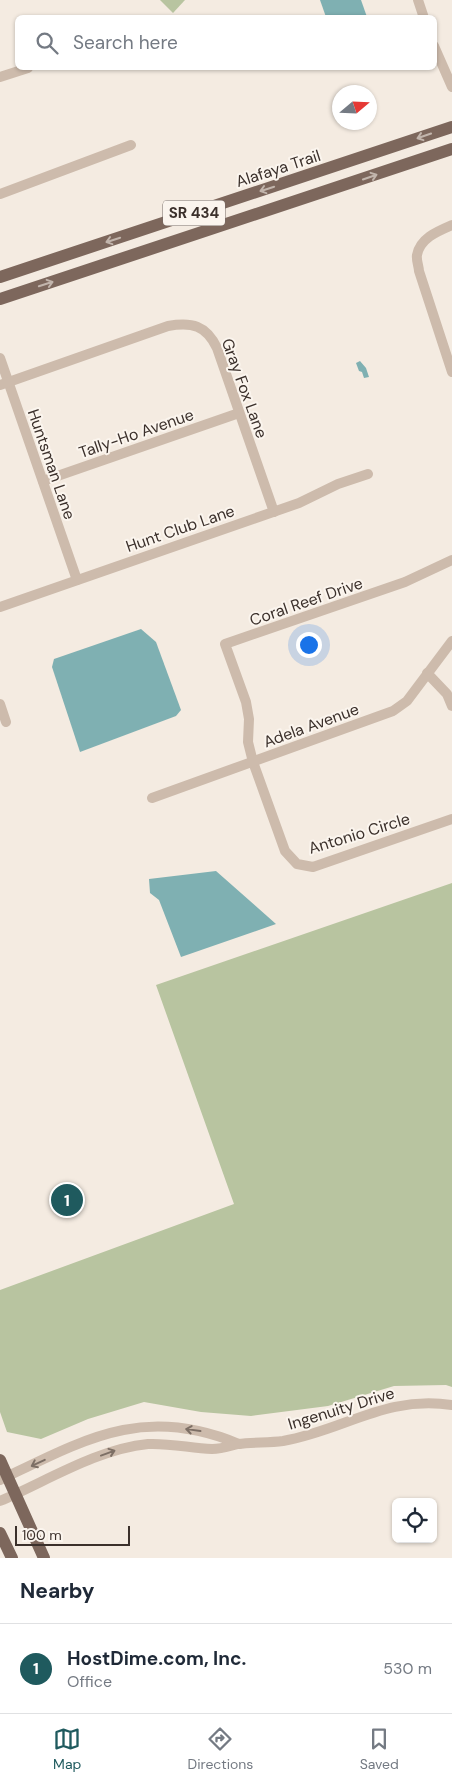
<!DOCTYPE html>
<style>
body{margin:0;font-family:"DM Sans",sans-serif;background:#f2f2f3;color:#1f2937}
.controls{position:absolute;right:15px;bottom:15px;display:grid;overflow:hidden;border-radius:8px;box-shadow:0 1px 4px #0004}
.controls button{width:45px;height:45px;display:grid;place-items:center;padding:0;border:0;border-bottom:1px solid #e0e1e3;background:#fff;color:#1f2937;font:25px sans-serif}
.compass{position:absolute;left:332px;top:85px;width:45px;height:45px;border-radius:50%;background:#fff;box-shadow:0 1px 4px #0004;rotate:71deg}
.scale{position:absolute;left:15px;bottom:12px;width:115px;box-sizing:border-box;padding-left:5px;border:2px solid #3b302b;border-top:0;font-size:14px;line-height:18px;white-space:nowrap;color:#3b302b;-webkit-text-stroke:4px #fbf5ee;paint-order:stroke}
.you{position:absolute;left:308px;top:644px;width:18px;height:18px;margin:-12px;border:4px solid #fff;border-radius:50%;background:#1a73e8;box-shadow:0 0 0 8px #1a73e833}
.badge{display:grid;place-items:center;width:32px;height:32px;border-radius:50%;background:#1f5a5e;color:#fff;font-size:16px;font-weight:700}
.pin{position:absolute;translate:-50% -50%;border:2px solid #fff;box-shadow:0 1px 5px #0006}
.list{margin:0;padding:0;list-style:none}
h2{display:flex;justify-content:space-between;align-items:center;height:65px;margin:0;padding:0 20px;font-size:21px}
h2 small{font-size:16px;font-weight:400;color:#747a83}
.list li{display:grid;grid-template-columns:32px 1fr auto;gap:15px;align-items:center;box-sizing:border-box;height:90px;padding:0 20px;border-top:1px solid #e0e1e3}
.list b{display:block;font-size:19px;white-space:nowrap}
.list p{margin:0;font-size:16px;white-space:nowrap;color:#747a83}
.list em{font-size:16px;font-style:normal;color:#747a83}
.icon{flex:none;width:28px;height:28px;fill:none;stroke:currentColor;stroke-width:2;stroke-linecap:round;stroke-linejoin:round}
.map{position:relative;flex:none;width:452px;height:1558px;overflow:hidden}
.search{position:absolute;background:#fff;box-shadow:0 1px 4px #0004;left:15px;right:15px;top:15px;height:55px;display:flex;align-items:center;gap:12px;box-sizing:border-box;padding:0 18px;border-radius:8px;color:#747a83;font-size:19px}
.sheet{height:155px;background:#fff}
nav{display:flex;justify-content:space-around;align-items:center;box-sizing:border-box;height:70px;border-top:1px solid #e0e1e3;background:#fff;font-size:14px;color:#747a83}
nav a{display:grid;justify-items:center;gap:2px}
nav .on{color:#1f5a5e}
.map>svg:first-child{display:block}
.green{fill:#b8c4a0}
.water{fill:#7fb0b2}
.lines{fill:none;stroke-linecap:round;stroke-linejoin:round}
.minor{stroke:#cdbbac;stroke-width:10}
.major{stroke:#7d675c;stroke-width:12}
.oneway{stroke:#c2b5ac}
.oneway2{stroke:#7d6f65}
.labels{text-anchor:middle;stroke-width:4;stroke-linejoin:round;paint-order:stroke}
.shield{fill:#fbf5ee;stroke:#756b66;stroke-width:1}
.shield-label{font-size:15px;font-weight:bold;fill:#3b302b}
.street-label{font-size:16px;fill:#3b302b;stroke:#fbf5ee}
</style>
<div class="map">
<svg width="452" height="1558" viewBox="0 0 452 1558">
<rect width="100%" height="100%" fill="#f4ebe1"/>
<g class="green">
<path d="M 160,0 L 185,0 L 173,13 Z"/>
<path d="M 452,883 L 452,1387 L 446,1385 L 394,1386 L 328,1406 L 251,1416 L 201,1412 L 144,1402 L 88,1419 L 41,1439 L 7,1432 L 0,1412 L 0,1290 L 234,1204 L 156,985 Z"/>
</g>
<g class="water">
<path d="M 320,0 L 361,0 L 367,17 L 326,17 Z"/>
<path d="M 360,361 L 366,368 L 369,377 L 364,378 L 362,372 L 359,371 L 356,363 Z"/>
<path d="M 141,629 L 156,642 L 181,710 L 176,716 L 80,752 L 52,667 L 54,659 Z"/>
<path d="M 216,871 L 276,924 L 181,957 L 159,900 L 150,893 L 149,879 Z"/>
</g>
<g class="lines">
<g class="minor">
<path d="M 418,0 L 424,18"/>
<path d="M 434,46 L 452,87"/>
<path d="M 0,77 L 28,68"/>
<path d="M 0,194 L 131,145"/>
<path d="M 452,225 C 438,231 420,238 417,255 C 416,260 419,267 419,271 L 452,372"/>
<path d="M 0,358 L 77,580"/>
<path d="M 0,385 L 168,326 C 192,322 206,325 217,348 L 274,512"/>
<path d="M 43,481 L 239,413"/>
<path d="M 452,560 L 405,582 L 225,644 L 246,702 L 249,719 L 248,742 L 253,762 L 285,851 L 297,864 L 313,867 L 452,819"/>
<path d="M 0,607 L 299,503 L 338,484 L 368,474"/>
<path d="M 427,673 L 447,694 L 452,706"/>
<path d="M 0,704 L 6,722"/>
<path d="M 152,798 L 393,711 L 407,701 L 452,641"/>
<path d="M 0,1480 C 85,1439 144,1404 239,1444"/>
<path d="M 0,1501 C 47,1481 97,1449 148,1444 C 170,1443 190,1448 212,1449 C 221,1449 230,1446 238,1444 C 253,1442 268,1443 283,1441 C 345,1430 385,1395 452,1405"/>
</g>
<g class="major">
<path d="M 0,277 L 452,127"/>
<path d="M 0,299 L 452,149"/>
<path d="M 0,1460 L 44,1558"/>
<path d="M 0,1533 L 12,1558"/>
</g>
</g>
<defs><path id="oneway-shaft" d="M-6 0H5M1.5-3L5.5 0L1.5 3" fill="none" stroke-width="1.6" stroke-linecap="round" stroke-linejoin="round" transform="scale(1.25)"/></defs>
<g class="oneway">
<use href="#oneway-shaft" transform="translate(424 136) rotate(161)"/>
<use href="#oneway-shaft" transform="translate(370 177) rotate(-19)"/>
<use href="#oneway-shaft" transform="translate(267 189) rotate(162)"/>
<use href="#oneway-shaft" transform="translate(113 240) rotate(162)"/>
<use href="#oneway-shaft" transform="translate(46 284) rotate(-18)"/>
</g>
<g class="oneway2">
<use href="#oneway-shaft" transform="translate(193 1430) rotate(-172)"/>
<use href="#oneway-shaft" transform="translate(108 1453) rotate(-20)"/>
<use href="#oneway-shaft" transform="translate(38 1463) rotate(155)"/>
</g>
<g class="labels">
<rect class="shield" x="163" y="200.5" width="62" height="25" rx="4"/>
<g class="shield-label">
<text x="194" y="218">SR 434</text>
</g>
<g class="street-label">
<text transform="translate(278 168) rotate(-18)" y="6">Alafaya Trail</text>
<text transform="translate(245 388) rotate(70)" y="6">Gray Fox Lane</text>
<text transform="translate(136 433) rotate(-19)" y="6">Tally-Ho Avenue</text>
<text transform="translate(52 464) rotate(71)" y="6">Huntsman Lane</text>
<text transform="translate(180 528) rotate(-19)" y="6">Hunt Club Lane</text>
<text transform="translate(306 601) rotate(-19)" y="6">Coral Reef Drive</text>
<text transform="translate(311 725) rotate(-20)" y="6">Adela Avenue</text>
<text transform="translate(359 833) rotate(-17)" y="6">Antonio Circle</text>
<text transform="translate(341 1408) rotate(-17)" y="6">Ingenuity Drive</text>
</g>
</g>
</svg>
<div class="controls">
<button><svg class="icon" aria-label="locate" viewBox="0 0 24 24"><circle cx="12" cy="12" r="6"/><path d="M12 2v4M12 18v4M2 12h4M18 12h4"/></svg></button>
</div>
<svg class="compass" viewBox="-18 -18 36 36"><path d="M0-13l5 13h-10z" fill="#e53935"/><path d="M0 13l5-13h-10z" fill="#747a83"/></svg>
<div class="scale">100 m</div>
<div class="you"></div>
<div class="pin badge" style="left:67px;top:1200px">1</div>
<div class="search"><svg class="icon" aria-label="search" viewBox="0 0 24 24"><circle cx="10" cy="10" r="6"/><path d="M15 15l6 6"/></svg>Search here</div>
</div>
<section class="sheet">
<h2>Nearby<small></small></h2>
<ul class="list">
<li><span class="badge">1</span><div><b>HostDime.com, Inc.</b><p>Office</p></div><em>530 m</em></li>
</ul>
</section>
<nav>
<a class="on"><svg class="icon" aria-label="map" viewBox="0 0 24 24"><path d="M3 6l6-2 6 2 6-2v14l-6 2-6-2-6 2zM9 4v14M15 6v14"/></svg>Map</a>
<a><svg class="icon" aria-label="directions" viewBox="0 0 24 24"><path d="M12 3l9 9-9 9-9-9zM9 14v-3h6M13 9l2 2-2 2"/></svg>Directions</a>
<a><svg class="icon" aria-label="saved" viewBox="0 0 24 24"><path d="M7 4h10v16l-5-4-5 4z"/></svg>Saved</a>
</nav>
